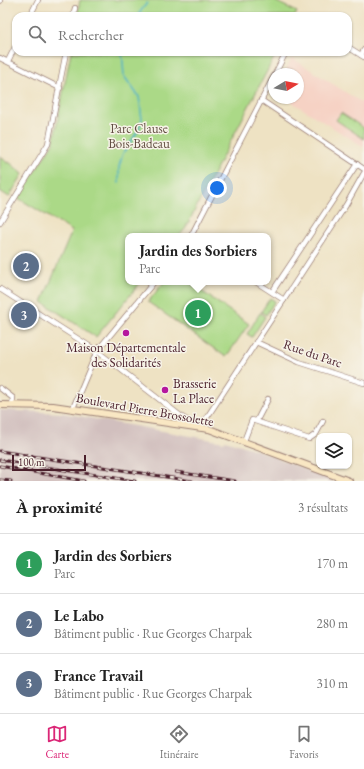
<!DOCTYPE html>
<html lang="fr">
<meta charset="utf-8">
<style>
body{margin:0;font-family:"EB Garamond",serif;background:#f6f6f6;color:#222}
.controls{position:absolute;right:12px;bottom:12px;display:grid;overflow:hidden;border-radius:8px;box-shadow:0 1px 3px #0004}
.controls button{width:36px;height:36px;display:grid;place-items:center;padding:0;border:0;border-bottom:1px solid #e0e0e0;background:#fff;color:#222;font:20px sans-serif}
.compass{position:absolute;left:268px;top:68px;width:36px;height:36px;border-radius:50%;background:#fff;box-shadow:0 1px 3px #0004;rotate:80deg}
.scale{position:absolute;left:12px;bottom:10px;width:74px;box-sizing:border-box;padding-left:4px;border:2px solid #4a1f2b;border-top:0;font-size:11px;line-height:14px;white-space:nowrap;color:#4a1f2b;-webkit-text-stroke:3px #f7f3e8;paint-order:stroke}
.you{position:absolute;left:217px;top:188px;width:14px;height:14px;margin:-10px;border:3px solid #fff;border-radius:50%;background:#1a73e8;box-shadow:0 0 0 6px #1a73e833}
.badge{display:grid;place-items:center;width:26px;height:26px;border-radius:50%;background:#db2777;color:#fff;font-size:13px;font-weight:700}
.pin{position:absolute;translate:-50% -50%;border:2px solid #fff;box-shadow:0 1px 4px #0006}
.popup{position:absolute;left:125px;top:233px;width:146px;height:52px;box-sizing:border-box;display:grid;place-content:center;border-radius:8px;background:#fff;filter:drop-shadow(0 1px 3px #0005);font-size:13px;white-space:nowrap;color:#767676}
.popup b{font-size:15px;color:#222}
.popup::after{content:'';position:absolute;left:50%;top:100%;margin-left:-8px;border:8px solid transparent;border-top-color:#fff}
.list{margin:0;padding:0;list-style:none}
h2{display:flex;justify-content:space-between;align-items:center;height:52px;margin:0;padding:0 16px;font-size:17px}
h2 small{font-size:13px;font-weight:400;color:#767676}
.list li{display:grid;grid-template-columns:26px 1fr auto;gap:12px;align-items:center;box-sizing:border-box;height:60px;padding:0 16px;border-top:1px solid #e0e0e0}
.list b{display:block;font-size:15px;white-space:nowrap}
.list p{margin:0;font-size:13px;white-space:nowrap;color:#767676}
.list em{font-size:13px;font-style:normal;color:#767676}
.icon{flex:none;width:22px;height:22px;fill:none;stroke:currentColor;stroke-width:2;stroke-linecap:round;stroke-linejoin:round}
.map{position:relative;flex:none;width:364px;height:481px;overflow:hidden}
.search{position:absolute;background:#fff;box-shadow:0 1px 3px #0004;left:12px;right:12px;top:12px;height:44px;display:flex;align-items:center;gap:10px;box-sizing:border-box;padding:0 14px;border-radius:12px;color:#767676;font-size:15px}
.sheet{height:232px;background:#fff}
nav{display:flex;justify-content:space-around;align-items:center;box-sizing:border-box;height:56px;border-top:1px solid #e0e0e0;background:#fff;font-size:11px;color:#767676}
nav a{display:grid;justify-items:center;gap:2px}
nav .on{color:#db2777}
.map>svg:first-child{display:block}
.built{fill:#f6d2c4}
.industrial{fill:#d1bfbe}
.green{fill:#abd987;stroke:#7a7c59}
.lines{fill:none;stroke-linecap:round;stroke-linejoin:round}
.stream{stroke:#49b1c7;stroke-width:1.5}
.minor-casing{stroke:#9c8077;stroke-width:6}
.secondary-casing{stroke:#9c8077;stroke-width:8}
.minor{stroke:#fff;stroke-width:4.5}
.secondary{stroke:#f9e7c3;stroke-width:6}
.rail-casing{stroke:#4a1f2b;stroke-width:3}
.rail{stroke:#f7f3e8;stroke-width:1.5;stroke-dasharray:4.5;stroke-linecap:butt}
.poi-dot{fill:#b5179e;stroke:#f7f3e8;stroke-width:1.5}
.labels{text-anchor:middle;stroke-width:3;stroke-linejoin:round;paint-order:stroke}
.park-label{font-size:13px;fill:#624e42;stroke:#f7f3e8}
.poi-label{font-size:13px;fill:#4a1f2b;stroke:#f7f3e8}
.street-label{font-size:13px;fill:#4a1f2b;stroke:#f7f3e8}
</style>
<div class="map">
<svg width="364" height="481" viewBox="0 0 364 481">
<rect width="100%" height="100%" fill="#f7f3e8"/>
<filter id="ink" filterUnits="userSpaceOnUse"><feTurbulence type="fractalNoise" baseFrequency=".025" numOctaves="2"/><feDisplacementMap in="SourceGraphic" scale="8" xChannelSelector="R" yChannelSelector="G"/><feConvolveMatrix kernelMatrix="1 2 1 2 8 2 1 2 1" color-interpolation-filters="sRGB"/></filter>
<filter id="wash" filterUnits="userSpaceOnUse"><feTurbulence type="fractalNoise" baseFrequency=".012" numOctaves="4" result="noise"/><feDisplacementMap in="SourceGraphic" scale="16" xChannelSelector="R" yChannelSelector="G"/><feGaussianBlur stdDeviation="0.9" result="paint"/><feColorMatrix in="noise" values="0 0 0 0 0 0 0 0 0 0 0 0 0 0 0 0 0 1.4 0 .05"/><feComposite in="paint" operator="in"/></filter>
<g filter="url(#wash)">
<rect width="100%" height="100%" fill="#eee2c3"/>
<path class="built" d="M 292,58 L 364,104 L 364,147 L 285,98 L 298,98 L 298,74 L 284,74 Z"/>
<path class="industrial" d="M 0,410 L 62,413 L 224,442 L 225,440 L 257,450 L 335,481 L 0,481 Z"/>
<g class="green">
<path d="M 80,0 L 273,0 L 297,12 L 295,16 L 77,16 Z"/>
<path d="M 71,52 L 277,52 L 185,229 L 179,236 L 128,236 L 128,282 L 141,282 L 96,337 L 42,302 L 72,231 L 18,198 L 53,143 Z"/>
<path d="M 341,113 L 364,128 L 364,139 L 336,120 Z"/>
<path d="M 0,155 L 7,163 L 9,162 L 23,174 L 9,197 L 0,191 Z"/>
<path d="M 164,282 L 188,282 L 249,324 L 226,357 L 148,302 Z"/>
<path d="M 270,298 L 275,301 L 266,315 L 261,312 Z"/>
<path d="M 260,313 L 265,317 L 252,337 L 247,334 Z"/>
</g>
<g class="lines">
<g class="stream">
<path d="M 137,16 L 147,3"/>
<path d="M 119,183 L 119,167 L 123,153 L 138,131 L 142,119 L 139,97 L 124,76 L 122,52"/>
</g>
</g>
</g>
<g filter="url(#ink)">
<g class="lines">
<g class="minor-casing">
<g id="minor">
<path d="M 0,1 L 0,0"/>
<path d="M 30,16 L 38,0"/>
<path d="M 73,16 L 75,8"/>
<path d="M 348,47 L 364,57"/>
<path d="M 361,55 L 364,50"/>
<path d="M 0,58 L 60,88"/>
<path d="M 8,61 L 16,45"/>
<path d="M 275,74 L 286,52"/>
<path d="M 261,100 L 364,169"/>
<path d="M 0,222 L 48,144 L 66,52"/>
<path d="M 191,236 L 274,76"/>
<path d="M 256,282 L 284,300"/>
<path d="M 0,289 L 97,351 L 182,417 L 200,428 L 346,205 L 364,173"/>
<path d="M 272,292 L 357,164"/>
<path d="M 256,342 L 299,362 L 364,383"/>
<path d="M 0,388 L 13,398 L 12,406"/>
<path d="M 73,408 L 97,351 L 154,282"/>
<path d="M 257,420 L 268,399"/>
<path d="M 244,441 L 252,420 L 309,439 L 316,434 L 323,421"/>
</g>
</g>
<g class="secondary-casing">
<path id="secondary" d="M 0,405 L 53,406 L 209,429 L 349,481"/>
</g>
<use href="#minor" class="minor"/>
<use href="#secondary" class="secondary"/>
<g class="rail-casing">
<g id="rail">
<path d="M 0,451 L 192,481"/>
<path d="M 0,460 L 135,481"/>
<path d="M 0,466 L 84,481"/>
<path d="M 176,472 L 235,481"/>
<path d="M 0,480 L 11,481"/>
</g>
</g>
<use href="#rail" class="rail"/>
</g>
</g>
<g class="poi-dot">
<circle cx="126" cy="333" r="4"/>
<circle cx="165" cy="390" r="4"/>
</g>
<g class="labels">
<g class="park-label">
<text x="139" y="133">Parc Clause<tspan x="139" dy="15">Bois-Badeau</tspan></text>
</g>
<g class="poi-label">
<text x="126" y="352">Maison Départementale<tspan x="126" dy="15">des Solidarités</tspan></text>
<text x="173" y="388" text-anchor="start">Brasserie<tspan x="173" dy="15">La Place</tspan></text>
</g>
<g class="street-label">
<text transform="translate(313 353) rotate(19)" y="5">Rue du Parc</text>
<text transform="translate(145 409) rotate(10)" y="5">Boulevard Pierre Brossolette</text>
</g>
</g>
</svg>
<div class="controls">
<button><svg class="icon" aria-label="layers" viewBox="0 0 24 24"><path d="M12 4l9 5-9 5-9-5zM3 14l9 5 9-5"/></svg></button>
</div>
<svg class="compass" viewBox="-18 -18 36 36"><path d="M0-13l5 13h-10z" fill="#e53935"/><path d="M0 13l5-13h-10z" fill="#767676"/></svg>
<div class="scale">100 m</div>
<div class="you"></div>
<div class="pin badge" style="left:198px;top:313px;background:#2e9e5b">1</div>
<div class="popup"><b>Jardin des Sorbiers</b>Parc</div>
<div class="pin badge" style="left:26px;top:266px;background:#5c6f8a">2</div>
<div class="pin badge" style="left:24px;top:315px;background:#5c6f8a">3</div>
<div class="search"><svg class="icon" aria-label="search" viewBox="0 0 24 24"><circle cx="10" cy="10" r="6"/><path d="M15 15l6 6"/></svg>Rechercher</div>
</div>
<section class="sheet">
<h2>À proximité<small>3 résultats</small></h2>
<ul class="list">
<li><span class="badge" style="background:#2e9e5b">1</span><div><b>Jardin des Sorbiers</b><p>Parc</p></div><em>170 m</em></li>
<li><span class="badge" style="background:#5c6f8a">2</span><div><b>Le Labo</b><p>Bâtiment public · Rue Georges Charpak</p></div><em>280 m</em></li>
<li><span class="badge" style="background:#5c6f8a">3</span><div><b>France Travail</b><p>Bâtiment public · Rue Georges Charpak</p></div><em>310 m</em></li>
</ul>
</section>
<nav>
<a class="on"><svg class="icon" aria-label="map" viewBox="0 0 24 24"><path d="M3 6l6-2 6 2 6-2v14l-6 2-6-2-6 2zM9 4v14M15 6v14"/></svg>Carte</a>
<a><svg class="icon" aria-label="directions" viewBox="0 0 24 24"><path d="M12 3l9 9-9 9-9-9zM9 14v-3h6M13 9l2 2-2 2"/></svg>Itinéraire</a>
<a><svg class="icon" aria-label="saved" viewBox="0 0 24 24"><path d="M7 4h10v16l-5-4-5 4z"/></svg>Favoris</a>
</nav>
